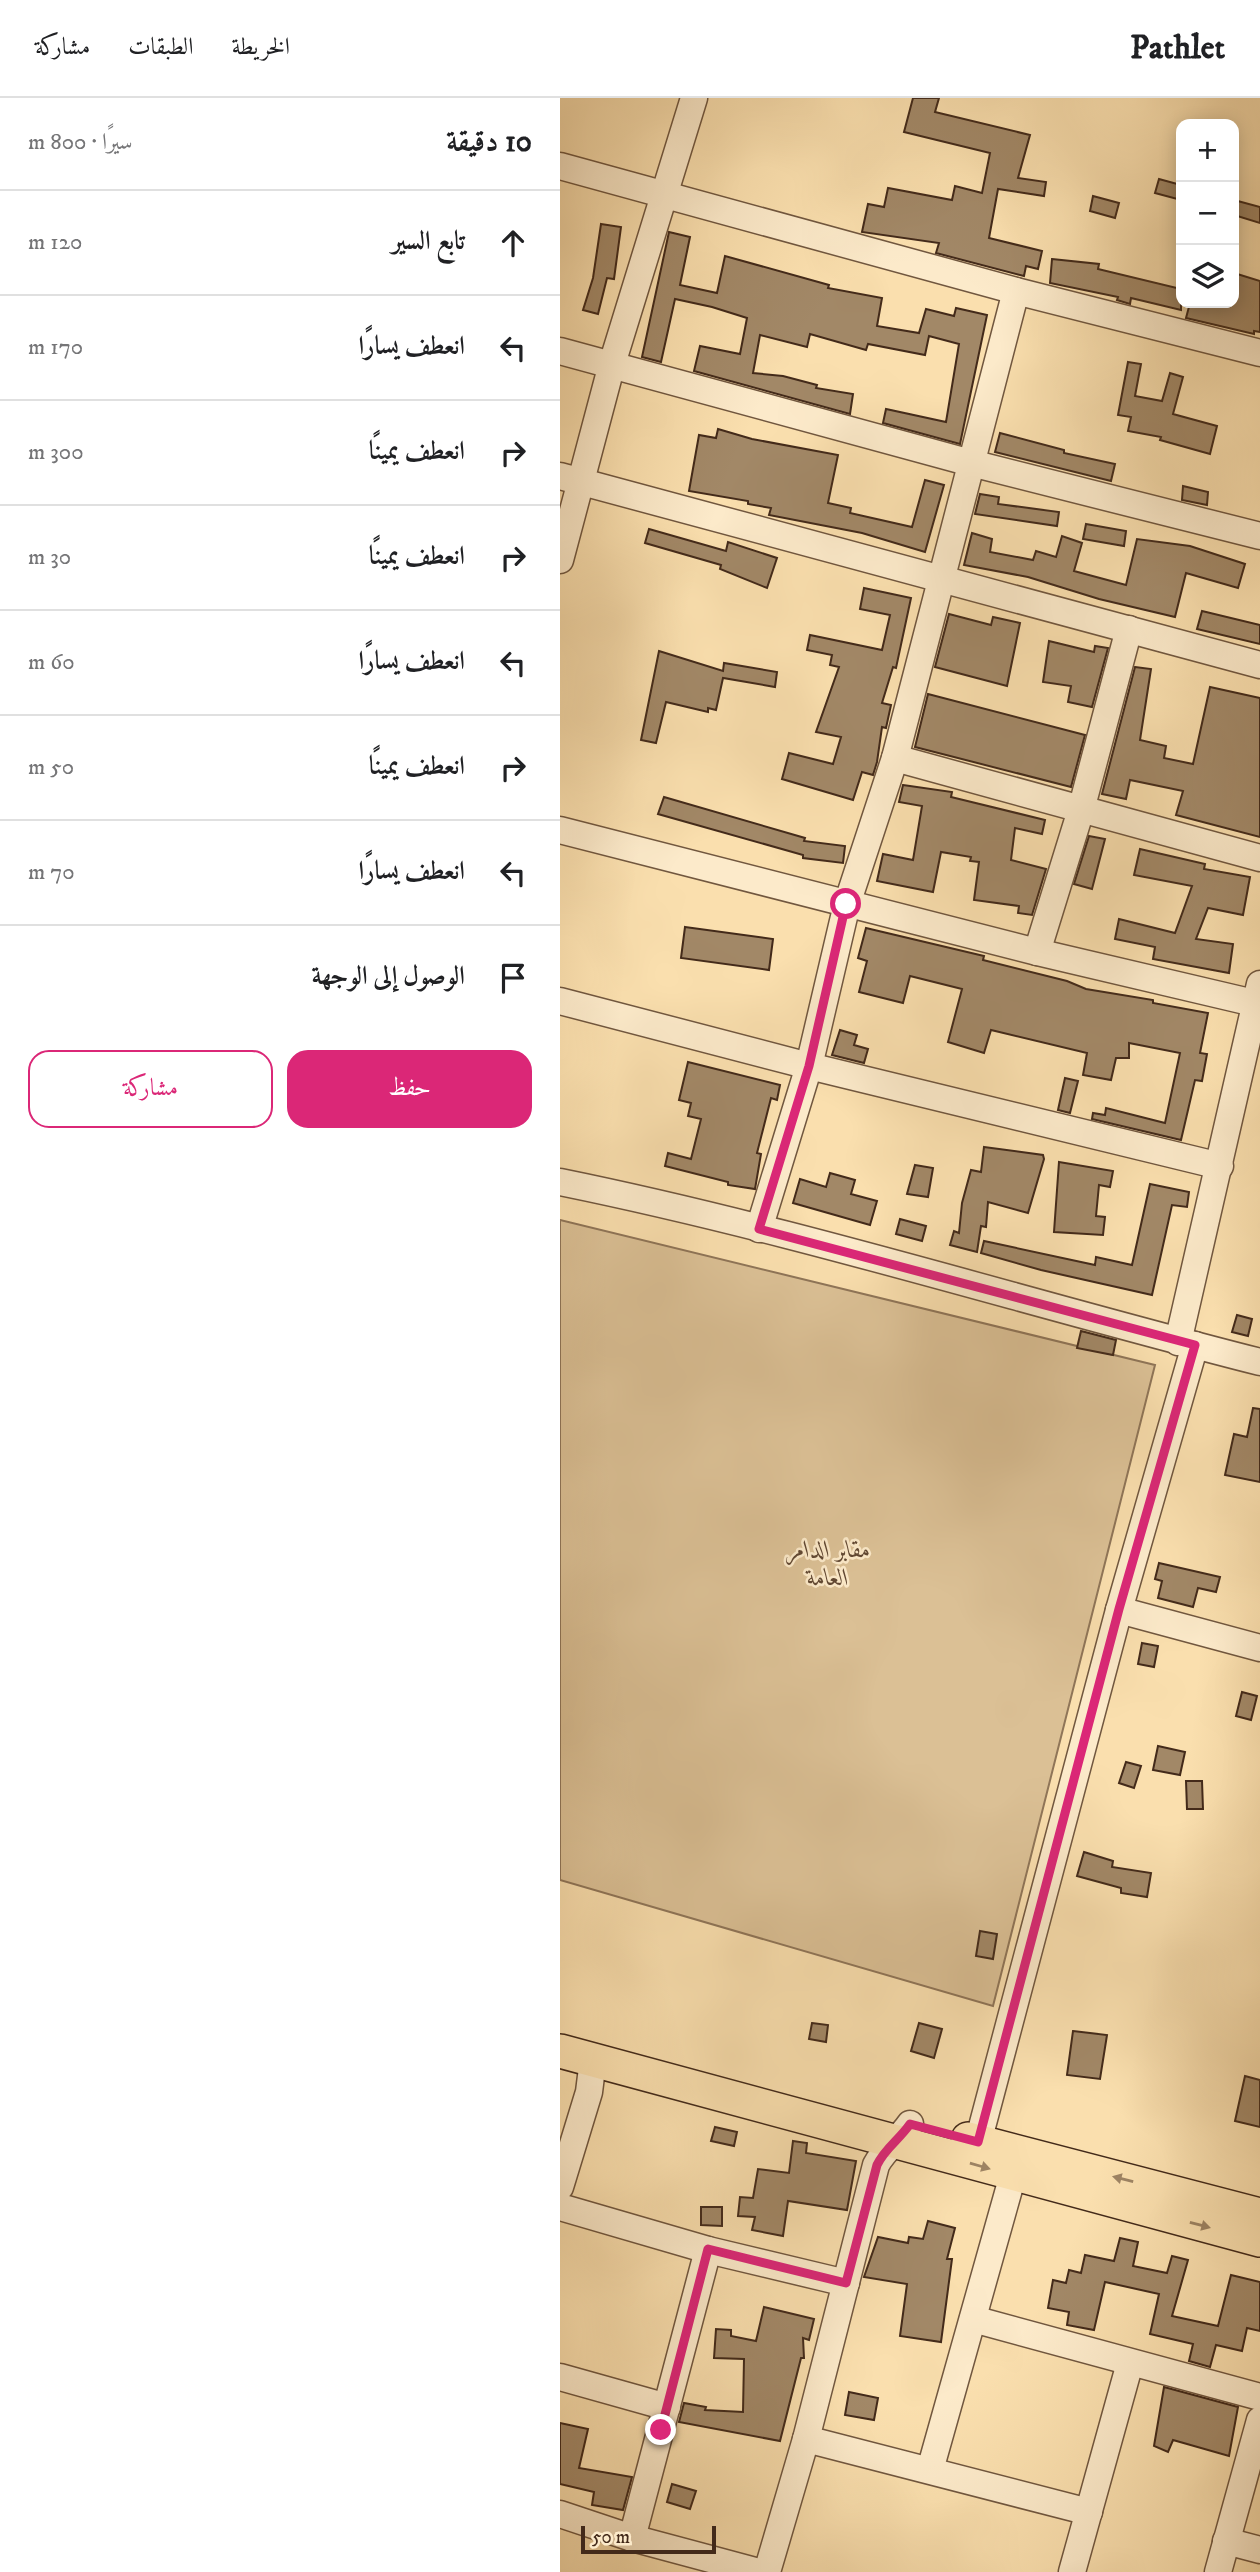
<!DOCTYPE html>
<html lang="ar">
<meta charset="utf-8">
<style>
body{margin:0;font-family:"IM FELL DW Pica",Amiri,serif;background:#f2f2f2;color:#202124;direction:rtl}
.controls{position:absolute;right:21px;top:21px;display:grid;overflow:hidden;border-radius:14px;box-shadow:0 4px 18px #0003}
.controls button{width:63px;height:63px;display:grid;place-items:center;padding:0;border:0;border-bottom:2px solid #e0e0e0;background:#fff;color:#202124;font:35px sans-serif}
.scale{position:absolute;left:21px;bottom:18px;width:135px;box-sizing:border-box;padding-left:7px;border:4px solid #432a1a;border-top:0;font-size:19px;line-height:24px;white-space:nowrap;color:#432a1a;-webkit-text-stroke:5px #fceaca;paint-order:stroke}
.stop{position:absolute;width:21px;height:21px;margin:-16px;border:5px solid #db2777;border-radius:50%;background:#fff}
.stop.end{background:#db2777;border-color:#fff;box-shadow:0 2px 7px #0008}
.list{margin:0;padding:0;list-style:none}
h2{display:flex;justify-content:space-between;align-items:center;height:91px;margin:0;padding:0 28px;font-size:30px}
h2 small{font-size:23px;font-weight:400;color:#757577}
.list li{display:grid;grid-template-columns:46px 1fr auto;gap:21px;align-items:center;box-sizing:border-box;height:105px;padding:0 28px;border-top:2px solid #e0e0e0}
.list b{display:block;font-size:26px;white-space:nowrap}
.list em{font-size:23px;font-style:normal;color:#757577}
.actions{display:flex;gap:14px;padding:21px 28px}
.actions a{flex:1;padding:16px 0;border:2px solid #db2777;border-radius:21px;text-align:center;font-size:24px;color:#db2777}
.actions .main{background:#db2777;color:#fff}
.icon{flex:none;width:38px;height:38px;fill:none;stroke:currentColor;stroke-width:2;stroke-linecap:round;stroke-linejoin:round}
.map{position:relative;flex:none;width:700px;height:2474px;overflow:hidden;direction:ltr}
header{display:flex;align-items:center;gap:42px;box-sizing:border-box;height:98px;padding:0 35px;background:#fff;border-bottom:2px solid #e0e0e0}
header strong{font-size:33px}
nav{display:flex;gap:38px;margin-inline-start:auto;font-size:24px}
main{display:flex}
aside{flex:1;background:#fff}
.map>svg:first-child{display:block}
.green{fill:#dbc095;stroke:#8f7558;stroke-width:2}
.building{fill:#a28867;stroke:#432a1a;stroke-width:2}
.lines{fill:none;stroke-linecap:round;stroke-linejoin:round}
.minor-casing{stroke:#71573f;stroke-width:29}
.major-casing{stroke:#432a1a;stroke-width:36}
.minor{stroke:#fceaca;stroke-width:26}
.major{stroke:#fadfae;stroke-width:33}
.oneway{fill:#9e8464}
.route{stroke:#db2777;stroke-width:9}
.labels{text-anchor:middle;stroke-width:5;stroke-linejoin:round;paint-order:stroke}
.park-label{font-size:24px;font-style:italic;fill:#614833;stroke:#fceaca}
</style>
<header>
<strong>Pathlet</strong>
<nav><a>الخريطة</a><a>الطبقات</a><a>مشاركة</a></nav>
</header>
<main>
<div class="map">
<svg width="700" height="2474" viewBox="0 0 700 2474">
<rect width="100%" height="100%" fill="#fadfae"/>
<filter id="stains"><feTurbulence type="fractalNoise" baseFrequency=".00286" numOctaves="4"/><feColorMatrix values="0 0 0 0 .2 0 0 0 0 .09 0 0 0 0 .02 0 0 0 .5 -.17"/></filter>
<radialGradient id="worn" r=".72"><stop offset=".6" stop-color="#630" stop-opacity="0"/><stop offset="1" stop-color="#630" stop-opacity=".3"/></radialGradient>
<path class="green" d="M 0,1122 L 595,1267 L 433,1908 L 0,1782 Z"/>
<g class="building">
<path d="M 353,0 L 379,0 L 375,14 L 470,37 L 458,80 L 486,84 L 484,98 L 438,91 L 429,140 L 482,153 L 478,171 L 466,168 L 464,178 L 376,155 L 379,145 L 302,134 L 308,106 L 324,109 L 328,90 L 392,102 L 395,88 L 422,95 L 430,55 L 344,34 Z"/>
<path d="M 599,81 L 621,87 L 621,102 L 595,95 Z"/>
<path d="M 533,98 L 559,105 L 555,120 L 530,113 Z"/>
<path d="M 674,102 L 700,109 L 700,125 L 674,117 Z"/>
<path d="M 41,126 L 61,129 L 54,181 L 47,180 L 38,216 L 23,212 L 33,180 Z"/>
<path d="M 109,134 L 130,139 L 120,187 L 157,195 L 165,158 L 269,187 L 268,190 L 322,200 L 317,228 L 359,235 L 366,211 L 394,218 L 396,210 L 427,217 L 400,346 L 323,325 L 326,311 L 386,324 L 399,246 L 369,238 L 365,257 L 308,246 L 306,252 L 250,236 L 247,249 L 200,237 L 193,275 L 223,278 L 257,287 L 256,290 L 293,296 L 290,316 L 134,273 L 140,248 L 180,256 L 187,220 L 152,209 L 115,201 L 101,264 L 82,259 Z"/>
<path d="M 492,161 L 539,166 L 538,171 L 621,191 L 621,212 L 571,200 L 570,206 L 557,202 L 558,199 L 490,185 Z"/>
<path d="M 674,175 L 700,183 L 700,234 L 694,233 L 694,236 L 626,220 L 630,205 L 674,205 Z"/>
<path d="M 568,264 L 581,266 L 575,298 L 602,303 L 610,275 L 623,279 L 613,316 L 657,328 L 650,356 L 600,342 L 601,339 L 568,333 L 571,319 L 558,317 Z"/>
<path d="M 158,331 L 192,341 L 278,357 L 268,405 L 291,410 L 290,415 L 352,429 L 365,382 L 384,387 L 365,454 L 302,435 L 209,417 L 211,410 L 188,406 L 188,403 L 129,393 L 139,337 L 156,340 Z"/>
<path d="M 440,335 L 504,352 L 504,355 L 555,366 L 551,383 L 435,354 Z"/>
<path d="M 623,388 L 648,394 L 647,407 L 622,402 Z"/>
<path d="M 420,396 L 439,399 L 438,406 L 499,414 L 497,428 L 415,416 Z"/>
<path d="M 526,426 L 566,433 L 564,448 L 523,441 Z"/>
<path d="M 89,431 L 166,453 L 168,444 L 217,460 L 207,490 L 160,471 L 161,467 L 85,445 Z"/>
<path d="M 412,435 L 432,441 L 430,454 L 473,462 L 476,453 L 496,459 L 502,438 L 522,445 L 514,473 L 566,487 L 577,441 L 630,448 L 685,466 L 678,490 L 626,475 L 615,519 L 539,501 L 468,479 L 404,467 Z"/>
<path d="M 304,490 L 351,500 L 336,570 L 333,569 L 322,605 L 331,607 L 326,630 L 322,629 L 317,664 L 313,677 L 302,674 L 293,702 L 222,681 L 229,655 L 273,666 L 281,639 L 256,634 L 279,569 L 270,567 L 272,557 L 247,552 L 250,537 L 322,552 L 330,517 L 300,511 Z"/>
<path d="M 642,513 L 700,527 L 700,546 L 637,531 Z"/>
<path d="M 389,516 L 431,527 L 433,519 L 460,525 L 447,588 L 375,569 Z"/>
<path d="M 489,543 L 534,554 L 535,548 L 548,550 L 532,609 L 508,604 L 511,588 L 483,584 Z"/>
<path d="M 99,553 L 163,573 L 164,565 L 217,574 L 215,589 L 163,580 L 156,612 L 148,610 L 148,614 L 106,604 L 96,645 L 81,642 Z"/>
<path d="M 575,569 L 591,571 L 580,642 L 606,648 L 604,660 L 633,666 L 650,589 L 700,600 L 700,739 L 616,717 L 623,693 L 570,682 L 566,701 L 542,696 Z"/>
<path d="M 368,596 L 525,637 L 511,689 L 355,649 Z"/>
<path d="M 343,687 L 392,694 L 391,699 L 485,722 L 482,736 L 455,730 L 451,762 L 486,771 L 472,817 L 458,815 L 459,808 L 414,802 L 419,764 L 410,763 L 411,759 L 381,754 L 373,794 L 317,783 L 323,756 L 353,762 L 362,708 L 339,704 Z"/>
<path d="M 104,699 L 245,740 L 244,743 L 285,748 L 283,765 L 243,760 L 243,757 L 98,716 Z"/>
<path d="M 529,738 L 545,741 L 532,791 L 514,786 Z"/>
<path d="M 580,751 L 645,766 L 644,771 L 690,779 L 683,817 L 648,810 L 636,841 L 673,846 L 669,875 L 593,861 L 595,849 L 555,841 L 559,821 L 615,835 L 632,788 L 574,777 Z"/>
<path d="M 125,829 L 213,841 L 209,872 L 121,860 Z"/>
<path d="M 306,830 L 424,858 L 423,862 L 507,883 L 526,891 L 593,902 L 593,905 L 648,915 L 640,955 L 647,956 L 642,983 L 635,982 L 621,1042 L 532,1021 L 533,1015 L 545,1017 L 546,1010 L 605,1025 L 620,955 L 569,945 L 569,960 L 556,960 L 551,982 L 523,977 L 527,955 L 431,932 L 424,955 L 388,944 L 402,891 L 350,878 L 343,905 L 299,894 L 307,863 L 298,860 Z"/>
<path d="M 280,932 L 297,937 L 294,947 L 308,951 L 304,965 L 272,957 Z"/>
<path d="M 128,964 L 220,987 L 217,1002 L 211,1000 L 197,1055 L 201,1056 L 195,1091 L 168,1087 L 168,1084 L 105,1068 L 108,1055 L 131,1061 L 141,1021 L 128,1018 L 131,1005 L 119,1002 Z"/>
<path d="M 505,980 L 518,983 L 510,1015 L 498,1012 Z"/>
<path d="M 424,1049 L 483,1057 L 484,1061 L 468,1115 L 428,1104 L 426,1129 L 421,1128 L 417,1154 L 390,1147 L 394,1133 L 399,1135 L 402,1105 L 411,1072 L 421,1074 Z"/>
<path d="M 499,1064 L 553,1073 L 550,1089 L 539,1087 L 536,1118 L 545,1119 L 543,1137 L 494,1134 Z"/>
<path d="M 355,1067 L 373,1070 L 368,1099 L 347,1096 Z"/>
<path d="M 270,1075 L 295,1082 L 291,1096 L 317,1103 L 310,1127 L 233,1105 L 240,1081 L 266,1089 Z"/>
<path d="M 590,1086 L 629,1094 L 627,1109 L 612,1107 L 592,1197 L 481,1172 L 421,1155 L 424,1143 L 535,1167 L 536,1159 L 572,1167 Z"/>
<path d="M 340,1121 L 366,1128 L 362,1143 L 336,1136 Z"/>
<path d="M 677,1217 L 692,1221 L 688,1238 L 672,1234 Z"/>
<path d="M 521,1233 L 556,1242 L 553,1257 L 517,1250 Z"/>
<path d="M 693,1310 L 700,1311 L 700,1384 L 665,1377 L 674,1336 L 687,1339 Z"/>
<path d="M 599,1465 L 660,1479 L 656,1494 L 638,1490 L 633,1509 L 598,1500 L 602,1483 L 595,1481 Z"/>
<path d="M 582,1545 L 598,1548 L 594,1569 L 578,1566 Z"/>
<path d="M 682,1594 L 697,1598 L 691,1622 L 676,1618 Z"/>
<path d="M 598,1648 L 625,1654 L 620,1677 L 593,1672 Z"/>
<path d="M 566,1664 L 581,1668 L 574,1690 L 559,1685 Z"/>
<path d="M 626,1683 L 642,1683 L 643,1711 L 627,1711 Z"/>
<path d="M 524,1754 L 553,1763 L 552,1769 L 591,1775 L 587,1799 L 561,1795 L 561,1790 L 517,1778 Z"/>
<path d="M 420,1833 L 437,1836 L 433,1861 L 416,1858 Z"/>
<path d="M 252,1925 L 268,1927 L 266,1944 L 249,1941 Z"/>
<path d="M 359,1925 L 382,1931 L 374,1960 L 351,1953 Z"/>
<path d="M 513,1933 L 547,1937 L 540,1981 L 507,1977 Z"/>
<path d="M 685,1978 L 700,1982 L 700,2029 L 675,2023 Z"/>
<path d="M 155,2029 L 177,2034 L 174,2048 L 151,2043 Z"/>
<path d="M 233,2043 L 247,2045 L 246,2055 L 296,2063 L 287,2112 L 228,2103 L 223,2138 L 192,2132 L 195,2119 L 178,2118 L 180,2099 L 193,2100 L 198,2071 L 229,2075 Z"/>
<path d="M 141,2109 L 162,2109 L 162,2128 L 141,2127 Z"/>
<path d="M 368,2123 L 395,2130 L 387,2161 L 392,2161 L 381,2244 L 340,2238 L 347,2186 L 304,2179 L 318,2139 L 348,2145 L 349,2139 L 363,2141 Z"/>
<path d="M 560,2140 L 578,2144 L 573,2168 L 607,2175 L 612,2158 L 628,2162 L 612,2218 L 658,2228 L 671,2177 L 700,2184 L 700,2233 L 687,2230 L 682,2253 L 656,2247 L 650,2269 L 629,2263 L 633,2246 L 590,2236 L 599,2196 L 545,2184 L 534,2232 L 507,2227 L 509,2214 L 488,2210 L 493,2182 L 506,2185 L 509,2172 L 521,2175 L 525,2157 L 554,2163 Z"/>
<path d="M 204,2209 L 254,2221 L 249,2242 L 243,2240 L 244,2260 L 241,2260 L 220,2343 L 119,2324 L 124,2305 L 146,2309 L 145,2312 L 183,2314 L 184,2261 L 154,2260 L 156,2231 L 171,2232 L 171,2238 L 196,2243 Z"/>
<path d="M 604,2289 L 678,2309 L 669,2358 L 613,2342 L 608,2354 L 594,2348 Z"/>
<path d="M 289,2294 L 318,2300 L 314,2322 L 285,2317 Z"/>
<path d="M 0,2325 L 28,2331 L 19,2370 L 72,2379 L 63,2412 L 32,2407 L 34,2394 L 0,2386 Z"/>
<path d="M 112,2386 L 136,2393 L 130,2411 L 107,2404 Z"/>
</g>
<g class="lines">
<g class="minor-casing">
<g id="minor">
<path d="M 0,68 L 456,193 L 700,255"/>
<path d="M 0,253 L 411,365 L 700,438"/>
<path d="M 0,378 L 700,567"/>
<path d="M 0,462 L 52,266 L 134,0"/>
<path d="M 335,660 L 700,760"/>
<path d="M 0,732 L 477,854 L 694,905"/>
<path d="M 477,854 L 521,712 L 569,531"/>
<path d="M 0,903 L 249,968 L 660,1068"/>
<path d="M 0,1084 C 236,1132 467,1205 700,1264"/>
<path d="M 199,1131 L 249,968 L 287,806 L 335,660 L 456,193"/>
<path d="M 618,1244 L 700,886"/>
<path d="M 559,1512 L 700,1550"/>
<path d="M 418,2044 L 559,1512 L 635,1247"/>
<path d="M 0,2089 L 29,1994 L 33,1962"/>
<path d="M 0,2109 L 148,2152 L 286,2185"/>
<path d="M 413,2221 L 700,2299"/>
<path d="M 0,2279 L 107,2309"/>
<path d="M 246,2341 L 529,2414"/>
<path d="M 370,2372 L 453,2077"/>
<path d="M 0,2416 L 72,2440 L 199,2474"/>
<path d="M 72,2440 L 148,2152"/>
<path d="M 666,2443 L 700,2452"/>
<path d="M 207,2474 L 246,2341 L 316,2067 C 325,2050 339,2042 350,2026"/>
<path d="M 512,2474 L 570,2265"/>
<path d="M 658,2474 L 700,2322"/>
</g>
</g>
<g class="major-casing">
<g id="major">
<path d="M 0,1953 L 700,2142"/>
<path d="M 408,2041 L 700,2117"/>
</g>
</g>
<use href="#minor" class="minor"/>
<use href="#major" class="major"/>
</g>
<defs><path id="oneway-solid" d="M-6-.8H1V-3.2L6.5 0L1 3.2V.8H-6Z" transform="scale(1.75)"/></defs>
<g class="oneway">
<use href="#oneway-solid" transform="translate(420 2068) rotate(16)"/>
<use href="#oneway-solid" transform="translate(563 2081) rotate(-166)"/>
<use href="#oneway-solid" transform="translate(640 2127) rotate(15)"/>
</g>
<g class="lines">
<path class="route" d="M 101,2332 L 148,2151 L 286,2185 L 317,2067 C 325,2050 339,2042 350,2026 L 418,2044 L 559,1511 L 635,1247 L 199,1131 L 249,968 L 286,806"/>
</g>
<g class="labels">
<g class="park-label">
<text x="268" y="1459">مقابر الدامر<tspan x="268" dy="28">العامة</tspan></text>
</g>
</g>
<rect width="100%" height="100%" filter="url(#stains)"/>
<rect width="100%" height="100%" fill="url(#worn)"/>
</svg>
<div class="controls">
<button>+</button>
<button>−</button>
<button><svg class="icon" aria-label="layers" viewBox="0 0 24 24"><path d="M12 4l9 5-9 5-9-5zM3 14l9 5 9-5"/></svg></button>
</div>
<div class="scale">50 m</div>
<div class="stop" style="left:286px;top:806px"></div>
<div class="stop end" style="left:101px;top:2332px"></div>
</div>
<aside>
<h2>10 دقيقة<small>سيرًا · 800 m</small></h2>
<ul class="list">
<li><svg class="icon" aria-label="ahead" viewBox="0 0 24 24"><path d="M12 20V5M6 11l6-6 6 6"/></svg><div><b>تابع السير</b></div><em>120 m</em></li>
<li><svg class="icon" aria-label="left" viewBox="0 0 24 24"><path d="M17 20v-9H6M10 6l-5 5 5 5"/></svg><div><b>انعطف يسارًا</b></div><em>170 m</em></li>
<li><svg class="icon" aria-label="right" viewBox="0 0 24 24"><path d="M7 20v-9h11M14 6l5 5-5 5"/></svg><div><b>انعطف يمينًا</b></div><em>300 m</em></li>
<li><svg class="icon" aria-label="right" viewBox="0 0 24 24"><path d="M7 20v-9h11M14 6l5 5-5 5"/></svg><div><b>انعطف يمينًا</b></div><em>30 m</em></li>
<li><svg class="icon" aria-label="left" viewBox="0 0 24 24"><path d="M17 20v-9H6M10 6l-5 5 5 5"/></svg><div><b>انعطف يسارًا</b></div><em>60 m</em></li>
<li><svg class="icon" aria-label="right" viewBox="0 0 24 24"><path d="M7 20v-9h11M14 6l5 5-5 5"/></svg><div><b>انعطف يمينًا</b></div><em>50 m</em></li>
<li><svg class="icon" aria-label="left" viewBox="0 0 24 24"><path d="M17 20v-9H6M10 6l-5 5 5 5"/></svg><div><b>انعطف يسارًا</b></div><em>70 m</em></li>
<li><svg class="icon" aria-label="arrive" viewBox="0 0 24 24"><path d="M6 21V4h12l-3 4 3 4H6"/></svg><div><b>الوصول إلى الوجهة</b></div></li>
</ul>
<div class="actions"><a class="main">حفظ</a><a>مشاركة</a></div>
</aside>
</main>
